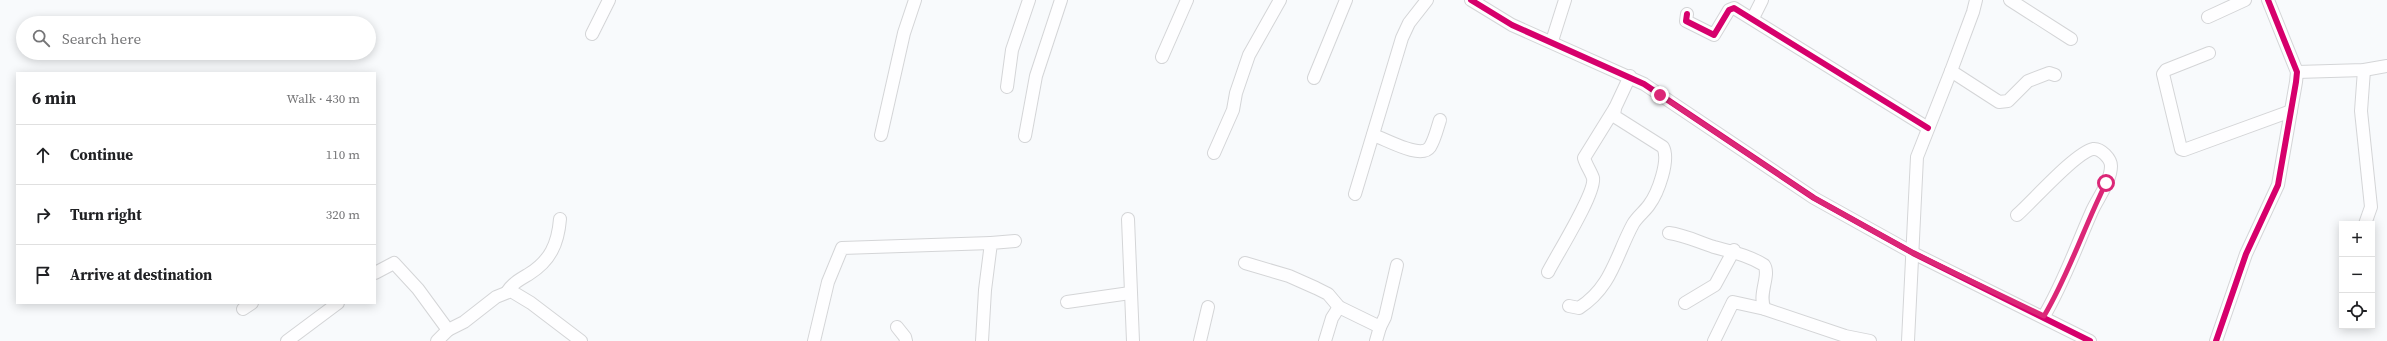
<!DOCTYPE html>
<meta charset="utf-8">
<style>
body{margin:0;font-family:"Source Serif 4",serif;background:#f6f6f6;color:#202124}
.controls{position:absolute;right:12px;bottom:12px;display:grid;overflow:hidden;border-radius:0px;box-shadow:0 2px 10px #0003}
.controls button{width:36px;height:36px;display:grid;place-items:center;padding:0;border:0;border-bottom:1px solid #e0e0e0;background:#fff;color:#202124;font:20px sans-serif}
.stop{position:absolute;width:12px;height:12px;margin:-9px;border:3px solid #db2777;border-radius:50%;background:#fff}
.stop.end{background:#db2777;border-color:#fff;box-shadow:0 1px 4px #0008}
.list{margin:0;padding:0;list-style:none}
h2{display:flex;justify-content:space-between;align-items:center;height:52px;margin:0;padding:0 16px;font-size:17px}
h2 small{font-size:13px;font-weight:400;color:#757577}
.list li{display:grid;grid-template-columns:26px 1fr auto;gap:12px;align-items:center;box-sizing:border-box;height:60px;padding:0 16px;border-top:1px solid #e0e0e0}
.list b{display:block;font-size:15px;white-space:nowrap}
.list em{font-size:13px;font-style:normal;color:#757577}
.icon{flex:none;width:22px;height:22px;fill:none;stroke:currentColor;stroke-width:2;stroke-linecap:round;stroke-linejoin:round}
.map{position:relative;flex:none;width:2387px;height:341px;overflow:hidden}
.search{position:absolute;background:#fff;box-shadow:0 2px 10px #0003;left:16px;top:16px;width:360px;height:44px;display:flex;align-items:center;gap:10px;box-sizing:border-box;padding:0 14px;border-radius:22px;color:#757577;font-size:15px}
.panel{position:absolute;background:#fff;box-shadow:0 2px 10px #0003;left:16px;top:72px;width:360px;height:232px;border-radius:0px}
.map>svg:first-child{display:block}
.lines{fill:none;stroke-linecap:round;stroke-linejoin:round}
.minor-casing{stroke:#d4d5d7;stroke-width:14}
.minor{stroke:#fefeff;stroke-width:12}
.cycleway-casing{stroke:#fff;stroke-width:8}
.cycleway{stroke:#d6006c;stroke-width:6}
.route{stroke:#db2777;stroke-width:5}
</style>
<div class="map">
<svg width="2387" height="341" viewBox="0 0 2387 341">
<rect width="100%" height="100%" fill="#f8fafc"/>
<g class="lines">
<g class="minor-casing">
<g id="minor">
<path d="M 1471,0 L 1512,25 L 1644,84 L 1814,198 L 1913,253 L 2090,341"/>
<path d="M 2010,0 L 2071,39"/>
<path d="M 1687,14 L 1686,21 L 1714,35 L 1729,10 L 1734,8 L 1928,128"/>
<path d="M 2208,17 L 2245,0"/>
<path d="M 1753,18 L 1762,0"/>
<path d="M 592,34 L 609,0"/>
<path d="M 1552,41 L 1565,0"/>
<path d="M 2209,53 L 2166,70 L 2163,74 L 2181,149 L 2184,150 L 2291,111"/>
<path d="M 1162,57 L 1187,0"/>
<path d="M 2364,70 L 2361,111 L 2371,207 L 2365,224"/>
<path d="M 1951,71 L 1999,102 L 2008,101 L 2028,81 L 2049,73 L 2055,75"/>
<path d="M 2297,72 L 2364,70 L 2387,66"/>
<path d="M 1314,78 L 1346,0"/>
<path d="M 1007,87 L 1012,50 L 1029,0"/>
<path d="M 881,135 L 904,33 L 915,0"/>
<path d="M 1373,135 C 1386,139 1421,160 1430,147 C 1435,139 1437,129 1440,120"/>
<path d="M 1025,136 L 1036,76 L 1061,0"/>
<path d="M 1214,153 L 1233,110 L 1236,93 L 1249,55 L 1280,0"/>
<path d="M 1355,194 L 1402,38 L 1409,23 L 1427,0"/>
<path d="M 2017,215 C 2033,201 2075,153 2093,149 C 2101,148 2111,159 2111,166 C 2111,181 2098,198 2092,211 C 2076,247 2064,282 2044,316"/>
<path d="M 1128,219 L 1133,341"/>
<path d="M 1669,233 C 1685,235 1698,242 1714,247 C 1732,252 1748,255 1764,265 C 1771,275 1757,295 1765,309 L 1845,336 L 1870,341"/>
<path d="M 1245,263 L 1289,276 L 1316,288 L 1328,294 L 1339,307 L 1380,327 L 1376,341"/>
<path d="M 1548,272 C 1556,256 1596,193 1593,178 C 1591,172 1586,165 1584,158 L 1615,108"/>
<path d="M 375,273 L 394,263 L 418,289 L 448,330 L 464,322 L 496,297 L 511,291 L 531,303 L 581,341"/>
<path d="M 507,292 C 513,283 519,280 529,274 C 550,261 558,244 560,219"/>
<path d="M 1067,302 L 1130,293"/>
<path d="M 1685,303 L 1715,285 L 1734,250"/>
<path d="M 1569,306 L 1579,308 C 1612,287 1616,255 1633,224 C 1637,217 1645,211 1649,205 C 1658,193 1670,160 1663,147 L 1614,116 L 1615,108 L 1630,76"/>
<path d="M 243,309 L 252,303"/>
<path d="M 897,327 L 905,337 L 906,341"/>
<path d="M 1380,327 L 1385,317 L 1397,265"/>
<path d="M 287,341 L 338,303"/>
<path d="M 437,341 L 448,330"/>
<path d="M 814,341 L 828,282 L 842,248 L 991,243"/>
<path d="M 982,341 L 985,290 L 991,243 L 1015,241"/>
<path d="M 1200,341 L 1208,307"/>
<path d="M 1325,341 L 1332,318 L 1339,307"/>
<path d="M 1714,341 L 1733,302 L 1765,309"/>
<path d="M 1908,341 L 1917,157 L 1951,71 L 1973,12 L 1976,0"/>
<path d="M 2216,341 L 2246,254 L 2278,185 L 2296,82 L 2297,72 L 2268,0"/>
</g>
</g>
<use href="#minor" class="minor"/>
<g class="cycleway-casing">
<g id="cycleway">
<path d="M 1471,0 L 1512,25 L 1644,84 L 1814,198 L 1913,253 L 2090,341"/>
<path d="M 1687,14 L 1686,21 L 1714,35 L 1729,10 L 1734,8 L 1928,128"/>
<path d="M 2216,341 L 2246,254 L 2278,185 L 2296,82 L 2297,72 L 2268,0"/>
</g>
</g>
<use href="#cycleway" class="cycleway"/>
</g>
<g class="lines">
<path class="route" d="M 1660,95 L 1814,198 L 1913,253 L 2044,316 C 2069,274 2084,227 2106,183"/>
</g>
</svg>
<div class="controls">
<button>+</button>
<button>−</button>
<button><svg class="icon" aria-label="locate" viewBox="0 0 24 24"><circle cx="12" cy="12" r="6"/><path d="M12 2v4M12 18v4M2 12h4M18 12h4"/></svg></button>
</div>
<div class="stop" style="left:2106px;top:183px"></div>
<div class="stop end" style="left:1660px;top:95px"></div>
<div class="search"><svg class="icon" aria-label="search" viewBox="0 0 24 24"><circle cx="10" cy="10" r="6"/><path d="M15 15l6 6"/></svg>Search here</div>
<section class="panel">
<h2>6 min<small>Walk · 430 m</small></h2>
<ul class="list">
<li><svg class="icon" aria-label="ahead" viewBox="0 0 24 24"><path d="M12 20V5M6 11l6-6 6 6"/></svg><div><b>Continue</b></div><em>110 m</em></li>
<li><svg class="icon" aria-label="right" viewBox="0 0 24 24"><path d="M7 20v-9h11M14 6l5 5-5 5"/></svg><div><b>Turn right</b></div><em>320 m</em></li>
<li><svg class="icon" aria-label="arrive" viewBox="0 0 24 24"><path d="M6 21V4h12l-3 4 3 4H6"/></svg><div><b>Arrive at destination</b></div></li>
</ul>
</section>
</div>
